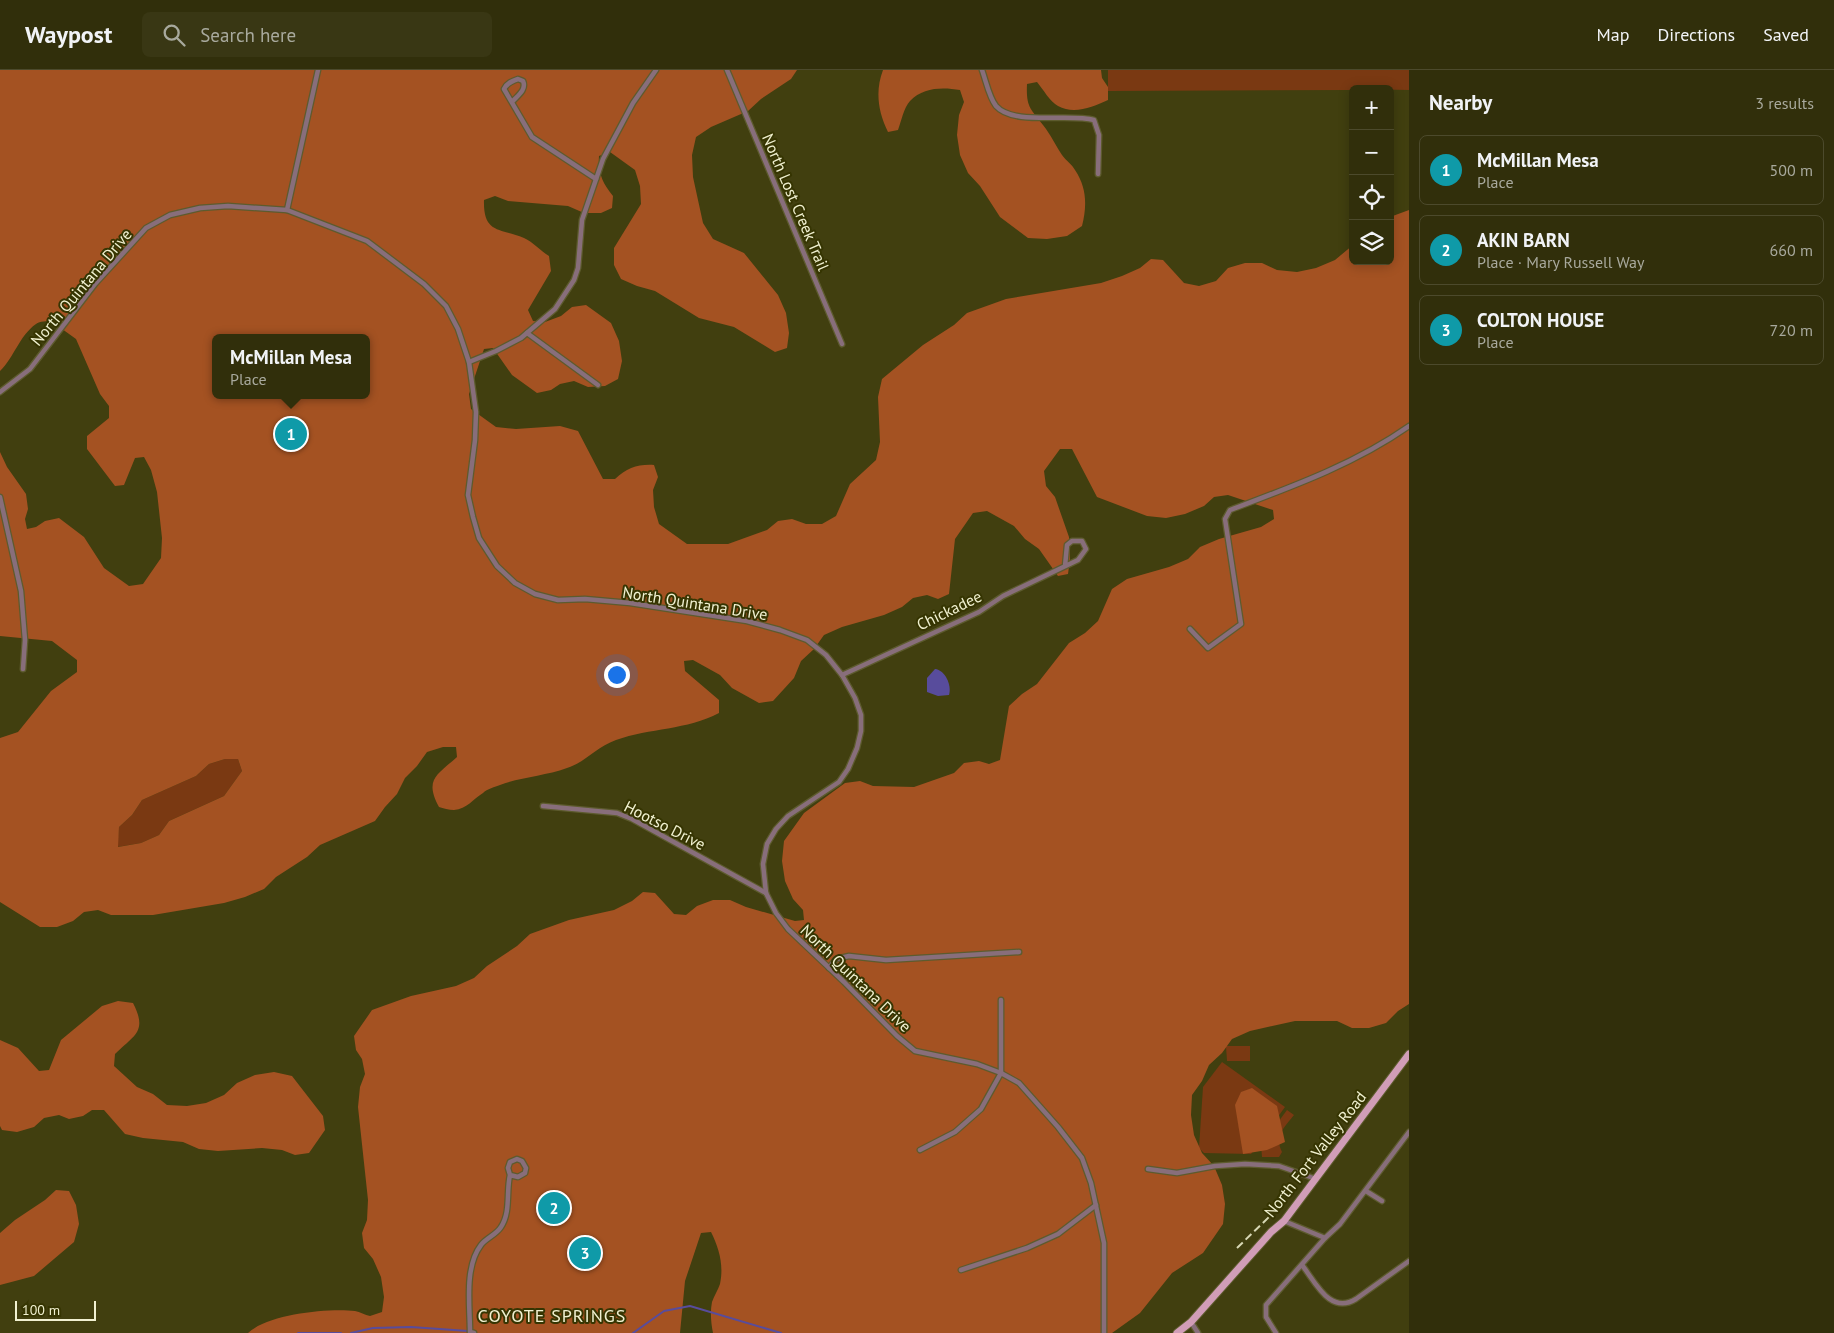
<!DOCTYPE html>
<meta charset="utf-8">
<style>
body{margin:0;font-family:"PT Sans",sans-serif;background:#393714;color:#f1f3f6}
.controls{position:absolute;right:15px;top:15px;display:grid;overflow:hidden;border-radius:8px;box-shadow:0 2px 12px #0003}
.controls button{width:45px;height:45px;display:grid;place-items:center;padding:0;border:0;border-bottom:1px solid #4c4a2c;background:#312f0b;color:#f1f3f6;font:25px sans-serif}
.scale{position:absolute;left:15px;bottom:12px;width:81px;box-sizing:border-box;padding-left:5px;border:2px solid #f1f1d1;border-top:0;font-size:14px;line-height:18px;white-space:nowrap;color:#f1f1d1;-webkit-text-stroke:4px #363502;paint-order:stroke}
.you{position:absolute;left:616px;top:604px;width:18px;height:18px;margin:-12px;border:4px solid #fff;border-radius:50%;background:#1a73e8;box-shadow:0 0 0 8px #1a73e833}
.badge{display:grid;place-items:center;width:32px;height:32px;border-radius:50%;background:#b3adf9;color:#fff;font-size:16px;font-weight:700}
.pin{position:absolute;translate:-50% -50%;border:2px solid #fff;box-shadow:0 1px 5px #0006}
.popup{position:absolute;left:212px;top:264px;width:158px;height:65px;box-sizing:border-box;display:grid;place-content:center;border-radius:8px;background:#312f0b;filter:drop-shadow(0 1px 4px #0005);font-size:16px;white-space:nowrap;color:#a8a99d}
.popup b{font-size:19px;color:#f1f3f6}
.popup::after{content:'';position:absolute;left:50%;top:100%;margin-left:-10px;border:10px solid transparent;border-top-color:#312f0b}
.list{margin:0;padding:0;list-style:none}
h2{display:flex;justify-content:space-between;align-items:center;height:65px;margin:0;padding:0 20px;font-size:21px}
h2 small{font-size:16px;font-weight:400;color:#a8a99d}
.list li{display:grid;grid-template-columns:32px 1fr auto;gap:15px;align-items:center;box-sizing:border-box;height:70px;margin:0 10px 10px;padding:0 10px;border:1px solid #4c4a2c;border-radius:8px}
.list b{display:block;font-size:19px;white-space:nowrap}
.list p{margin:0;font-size:16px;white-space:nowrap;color:#a8a99d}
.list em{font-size:16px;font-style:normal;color:#a8a99d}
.icon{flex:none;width:28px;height:28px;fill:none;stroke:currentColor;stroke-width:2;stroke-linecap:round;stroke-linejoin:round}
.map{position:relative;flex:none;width:1409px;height:1263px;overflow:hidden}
header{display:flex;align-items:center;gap:30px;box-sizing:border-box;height:70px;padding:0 25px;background:#312f0b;border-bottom:1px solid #4c4a2c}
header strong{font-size:24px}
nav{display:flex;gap:28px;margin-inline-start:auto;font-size:18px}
.search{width:350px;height:45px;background:#393714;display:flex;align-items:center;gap:12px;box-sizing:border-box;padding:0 18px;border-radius:8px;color:#a8a99d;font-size:19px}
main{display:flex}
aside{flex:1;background:#312f0b}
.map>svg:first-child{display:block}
.green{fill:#7a3912}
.forest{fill:#a45222;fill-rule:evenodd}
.water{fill:#584c9c}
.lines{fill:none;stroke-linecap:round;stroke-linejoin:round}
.stream{stroke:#584c9c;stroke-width:2}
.street-casing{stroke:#5d5b2e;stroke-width:7}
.primary-casing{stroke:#5d5b2e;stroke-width:9}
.street{stroke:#886e7b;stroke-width:4.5}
.primary{stroke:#d19db7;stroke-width:7}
.rail{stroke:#d8d8b5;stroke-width:2;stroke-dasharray:8 4;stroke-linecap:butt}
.labels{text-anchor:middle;stroke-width:4;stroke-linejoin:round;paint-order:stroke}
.street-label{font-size:16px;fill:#f1f1d1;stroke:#363502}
.neighbourhood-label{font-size:18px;letter-spacing:1px;fill:#f1f1d1;stroke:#363502}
</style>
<header>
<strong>Waypost</strong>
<div class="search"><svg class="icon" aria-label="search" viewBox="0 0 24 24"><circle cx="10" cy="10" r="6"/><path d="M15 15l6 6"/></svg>Search here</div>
<nav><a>Map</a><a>Directions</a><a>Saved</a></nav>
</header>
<main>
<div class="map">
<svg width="1409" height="1263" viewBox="0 0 1409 1263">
<rect width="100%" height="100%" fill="#413f0f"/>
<g class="green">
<path d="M 1108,0 L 1409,0 L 1409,20 L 1353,19 L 1353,20 L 1108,21 Z"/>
<path d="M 225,689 L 238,689 L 242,701 L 224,726 L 169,751 L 159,765 L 141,773 L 117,777 L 119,757 L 132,745 L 142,730 L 196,706 L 209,694 Z"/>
<path d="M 1226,976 L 1250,976 L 1250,991 L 1227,991 Z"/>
<path d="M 1222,992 L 1285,1037 L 1251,1084 L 1204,1083 L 1199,1078 L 1203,1017 Z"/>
<path d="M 1287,1040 L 1294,1045 C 1284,1058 1274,1066 1282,1082 L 1279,1087 L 1262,1087 L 1261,1075 Z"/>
</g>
<g class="forest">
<path d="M 0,0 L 797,0 L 791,9 L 761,29 L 748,41 L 711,57 L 696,67 L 692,85 L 693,107 L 703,153 L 713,169 L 744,183 L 778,225 L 786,243 L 789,263 L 787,278 L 775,282 L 734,257 L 699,248 L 655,221 L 637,216 L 621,209 L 614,195 L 614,178 L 641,134 L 640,116 L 635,100 L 610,82 L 599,86 C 598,102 602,113 613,126 L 612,138 L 601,143 L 584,143 L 568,136 L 508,131 L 495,126 L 484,130 C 483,164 500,158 524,168 C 533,172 541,181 549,186 L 551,201 L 528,240 L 533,251 L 545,252 L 561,246 L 572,237 L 586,235 L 611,253 L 619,271 L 622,291 L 618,309 L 605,316 L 588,317 L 574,311 L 560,314 L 551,320 L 537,323 L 512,305 L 493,278 L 484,279 L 469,324 L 471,339 L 496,357 L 516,359 L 560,356 L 578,361 L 603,409 L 615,409 C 627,398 638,394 654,395 L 658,407 L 653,420 L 654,437 L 659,454 L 687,474 L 728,474 L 767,460 L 778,451 L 792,449 L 806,454 L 822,454 L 836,446 L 850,414 L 876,390 L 880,372 L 878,327 L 882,309 L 923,275 L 954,255 L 967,243 L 1006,229 L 1101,213 L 1122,206 L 1140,198 L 1151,189 L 1163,190 L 1184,213 L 1199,216 L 1216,211 L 1228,198 L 1245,193 L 1262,193 L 1277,200 L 1297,202 L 1316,198 L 1335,190 L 1353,175 L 1353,191 L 1390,191 L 1390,147 L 1409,140 L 1409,934 L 1398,941 L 1386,953 L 1369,958 L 1352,958 L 1337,951 L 1295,951 L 1250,961 L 1232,969 L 1222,983 L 1209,995 L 1202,1011 L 1192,1025 L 1191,1045 L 1194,1065 L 1202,1083 L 1214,1096 L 1222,1115 L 1225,1134 L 1223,1154 L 1203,1183 L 1172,1203 L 1140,1243 L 1112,1263 L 713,1263 C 711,1253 710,1242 712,1232 C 714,1226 718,1220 720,1214 C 724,1195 719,1178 711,1162 L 701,1163 L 685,1211 L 680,1263 L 248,1263 C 268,1244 328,1238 355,1241 C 360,1242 365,1245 370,1246 L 382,1242 L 384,1227 L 381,1207 L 373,1189 L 364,1178 L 362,1163 L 367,1150 L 368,1130 L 358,1037 L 360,1017 L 365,1004 L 362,989 L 356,980 L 354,966 L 372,940 L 411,926 L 456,916 L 474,908 L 487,896 L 517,876 L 530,864 L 569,850 L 614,840 L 632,831 L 643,822 L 655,823 L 674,844 L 686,845 L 697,836 L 713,830 L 730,830 L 746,837 L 795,851 L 804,850 L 803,840 L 793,829 L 785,811 L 782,791 L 784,771 L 804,743 L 845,713 L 860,711 L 873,716 L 914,717 L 954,703 L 964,693 L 979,691 L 989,694 L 1000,690 L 1009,636 L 1022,624 L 1037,614 L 1069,573 L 1085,563 L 1098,551 L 1112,519 L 1127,509 L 1169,497 L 1188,489 L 1200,477 L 1219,469 L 1261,457 L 1274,449 L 1273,440 L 1228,425 L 1214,427 L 1204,436 L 1185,444 L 1166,448 L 1147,446 L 1097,427 L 1072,379 L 1060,379 L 1044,401 L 1046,416 L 1055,427 L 1069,467 L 1070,489 L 1068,504 L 1058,506 L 1039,479 L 1025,469 L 1014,456 L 987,441 L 973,443 L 955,469 L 949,524 L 938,529 L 927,525 L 913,528 L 902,537 L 884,545 L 842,557 L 824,565 L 814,579 L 801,591 L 794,608 L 773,631 L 759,633 L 732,618 L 720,605 L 693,590 L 684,591 L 685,601 L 719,630 L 719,643 C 687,660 650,658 616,670 C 596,677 586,692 567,698 C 545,706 521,707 500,715 C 495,717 487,719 483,723 C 473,729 467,739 454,740 C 449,740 443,738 439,737 C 424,709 437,705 457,687 L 456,677 L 443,677 L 427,682 L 417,696 L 405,708 L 397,724 L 385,737 L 375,751 L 320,775 L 307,787 L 276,807 L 264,819 L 245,827 L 224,833 L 153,845 L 111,845 L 98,840 L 84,842 L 73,851 L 57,857 L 40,857 L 0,832 L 0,668 L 18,662 L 51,621 L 77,602 L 77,590 L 52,571 L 0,566 L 0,382 L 7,397 L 26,424 L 28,439 L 25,449 L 27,459 L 36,457 L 45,451 L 59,448 L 84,467 L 104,498 L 129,516 L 143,514 L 161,488 L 162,468 L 157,422 L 151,400 L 144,387 L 135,388 L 124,415 L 115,416 L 87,379 L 87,366 L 109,348 L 109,336 L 100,324 L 76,269 L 51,251 C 47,251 40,251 36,254 C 19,266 14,288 0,301 ZM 216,268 L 366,268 L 366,325 L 216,325 ZM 225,689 L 238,689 L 242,701 L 224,726 L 169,751 L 159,765 L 141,773 L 118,777 L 119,757 L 132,745 L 142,730 L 196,706 L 209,694 Z"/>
<path d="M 883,0 L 1101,0 L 1102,8 L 1108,17 L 1108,30 C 1093,37 1074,45 1058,36 C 1050,32 1043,19 1037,12 L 1027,14 C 1026,37 1030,38 1043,55 C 1051,65 1056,76 1062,85 C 1066,91 1072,94 1075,100 C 1087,118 1087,136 1082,156 L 1067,166 L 1047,169 L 1028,168 L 1000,147 L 980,116 L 968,103 L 960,85 L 957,65 L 959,45 L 964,32 L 960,20 C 943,17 923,17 910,31 C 904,37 901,52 898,60 L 888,62 C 878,42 875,21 883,0 Z"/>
<path d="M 118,931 L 133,933 C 148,962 134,965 115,984 L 114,996 L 137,1017 L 153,1024 L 167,1035 L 187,1036 L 206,1033 L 224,1025 L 237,1013 L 255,1005 L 274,1002 L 292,1006 L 323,1046 L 325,1060 L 309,1083 L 295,1085 L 282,1080 L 262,1078 L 218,1081 L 199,1079 L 183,1072 L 143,1068 L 125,1064 L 104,1040 L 92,1040 L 83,1046 L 69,1049 L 59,1045 L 44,1048 L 34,1057 L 17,1062 L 2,1060 L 0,1056 L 0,970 L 18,978 L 39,1001 L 49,1000 L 61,970 L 102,936 Z"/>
<path d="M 1252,1018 L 1277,1036 L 1285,1072 L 1267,1080 L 1243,1084 L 1235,1035 L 1241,1022 Z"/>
<path d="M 56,1120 L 69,1121 L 76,1135 L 79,1154 L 74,1172 L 34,1206 L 0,1215 L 0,1163 L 15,1150 L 45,1130 Z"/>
</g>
<path class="water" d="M 935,599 C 945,600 952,615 949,625 L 938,626 L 927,622 L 927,608 Z"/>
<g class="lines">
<g class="stream">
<path d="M 298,1263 L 341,1263"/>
<path d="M 351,1263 L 373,1258 L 411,1257 L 468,1261"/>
<path d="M 633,1263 L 664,1241 L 690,1236 L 781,1263"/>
</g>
<g class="street-casing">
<g id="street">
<path d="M 727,0 L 842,274"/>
<path d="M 982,0 C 986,11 989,27 996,36 C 1013,56 1070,43 1094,50 L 1099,65 L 1098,104"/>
<path d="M 512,32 C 517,26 527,20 523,11 L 518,9 C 512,11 507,13 504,19 L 532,67 L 596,109"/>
<path d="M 287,140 L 318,0"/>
<path d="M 527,263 L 598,315"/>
<path d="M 469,292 L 496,281 L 521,268 L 555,239 L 574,210 L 578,198 L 582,150 L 603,89 L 633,33 L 656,0"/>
<path d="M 0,322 L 30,299 L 95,214 L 146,158 L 170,145 L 200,138 L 228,136 L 287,140 L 367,171 L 424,214 L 446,236 L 458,259 L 469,292 L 476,342 L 475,370 L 468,425 L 473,447 L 479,468 L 497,496 L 515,513 L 535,524 L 558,530 L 585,529 L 630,533 L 747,551 L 780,560 L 807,570 L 826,585 L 842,605 L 855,628 L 861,645 L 861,661 L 857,678 L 848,699 L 839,712 L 788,746 L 776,759 L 767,774 L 763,794 L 766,823 L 776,843 L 788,859 L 844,912 L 897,966 L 915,981 L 977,994 L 1001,1003 L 1019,1013 L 1058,1057 L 1082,1088 L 1091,1113 L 1104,1173 L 1104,1263"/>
<path d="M 0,427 L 21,521 L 25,570 L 23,599"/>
<path d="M 1190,559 L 1208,578 L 1241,554 L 1225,449 L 1230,440 C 1291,417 1355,394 1409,356"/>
<path d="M 842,605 L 979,542 L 1003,526 L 1078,490 L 1086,479 L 1082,471 L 1072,471 L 1067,475 L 1065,496"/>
<path d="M 543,736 L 617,743 L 632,749 L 766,823"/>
<path d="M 829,898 L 836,889 L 849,886 L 886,890 L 1019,882"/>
<path d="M 920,1080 L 955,1062 L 981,1039 L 1001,1003 L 1001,930"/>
<path d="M 1148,1099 L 1177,1103 L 1215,1096 L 1245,1094 L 1279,1096 L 1316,1109"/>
<path d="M 1366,1121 L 1382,1131"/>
<path d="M 1284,1151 L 1325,1168"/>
<path d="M 1302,1195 C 1316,1213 1330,1245 1356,1229 L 1409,1191"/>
<path d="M 961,1200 L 1027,1178 L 1058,1164 L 1096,1135"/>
<path d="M 1191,1252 L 1198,1263"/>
<path d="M 474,1263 L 470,1262 C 470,1237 464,1197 481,1175 C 486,1168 496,1165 501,1157 C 511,1142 506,1122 510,1105 L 518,1107 L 525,1103 L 526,1098 L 522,1091 L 517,1089 L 510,1092 L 508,1098 L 510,1105"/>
<path d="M 1276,1263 L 1266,1247 L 1266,1235 L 1325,1168 L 1340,1154 L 1409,1062"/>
</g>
</g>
<g class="primary-casing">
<path id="primary" d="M 1177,1263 L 1191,1252 L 1271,1162 L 1284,1151 L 1409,984"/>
</g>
<use href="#street" class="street"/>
<use href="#primary" class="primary"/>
<path class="rail" d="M 1237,1178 L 1269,1147"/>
</g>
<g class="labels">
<g class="street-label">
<text transform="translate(796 132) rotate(67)" y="6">North Lost Creek Trail</text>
<text transform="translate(81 217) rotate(-50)" y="6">North Quintana Drive</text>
<text transform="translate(695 533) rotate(9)" y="6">North Quintana Drive</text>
<text transform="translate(949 540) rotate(-26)" y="6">Chickadee</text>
<text transform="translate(665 755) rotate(27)" y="6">Hootso Drive</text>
<text transform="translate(856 908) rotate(44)" y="6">North Quintana Drive</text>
<text transform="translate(1315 1084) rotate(-52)" y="6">North Fort Valley Road</text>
</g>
<g class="neighbourhood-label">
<text x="552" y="1252">COYOTE SPRINGS</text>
</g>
</g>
</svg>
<div class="controls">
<button>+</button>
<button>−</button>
<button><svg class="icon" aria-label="locate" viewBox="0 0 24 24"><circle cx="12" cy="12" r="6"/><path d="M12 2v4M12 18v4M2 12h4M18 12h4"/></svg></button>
<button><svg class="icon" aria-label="layers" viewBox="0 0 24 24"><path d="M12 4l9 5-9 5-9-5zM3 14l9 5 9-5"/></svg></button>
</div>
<div class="scale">100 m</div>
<div class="you"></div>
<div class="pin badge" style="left:291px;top:364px;background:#0f9aa8">1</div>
<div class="popup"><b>McMillan Mesa</b>Place</div>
<div class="pin badge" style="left:554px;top:1138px;background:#0f9aa8">2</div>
<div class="pin badge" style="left:585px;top:1183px;background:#0f9aa8">3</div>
</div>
<aside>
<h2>Nearby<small>3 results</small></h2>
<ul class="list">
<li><span class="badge" style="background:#0f9aa8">1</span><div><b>McMillan Mesa</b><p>Place</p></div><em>500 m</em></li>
<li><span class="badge" style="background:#0f9aa8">2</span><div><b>AKIN BARN</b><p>Place · Mary Russell Way</p></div><em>660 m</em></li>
<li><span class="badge" style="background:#0f9aa8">3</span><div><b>COLTON HOUSE</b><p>Place</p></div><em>720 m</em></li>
</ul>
</aside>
</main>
